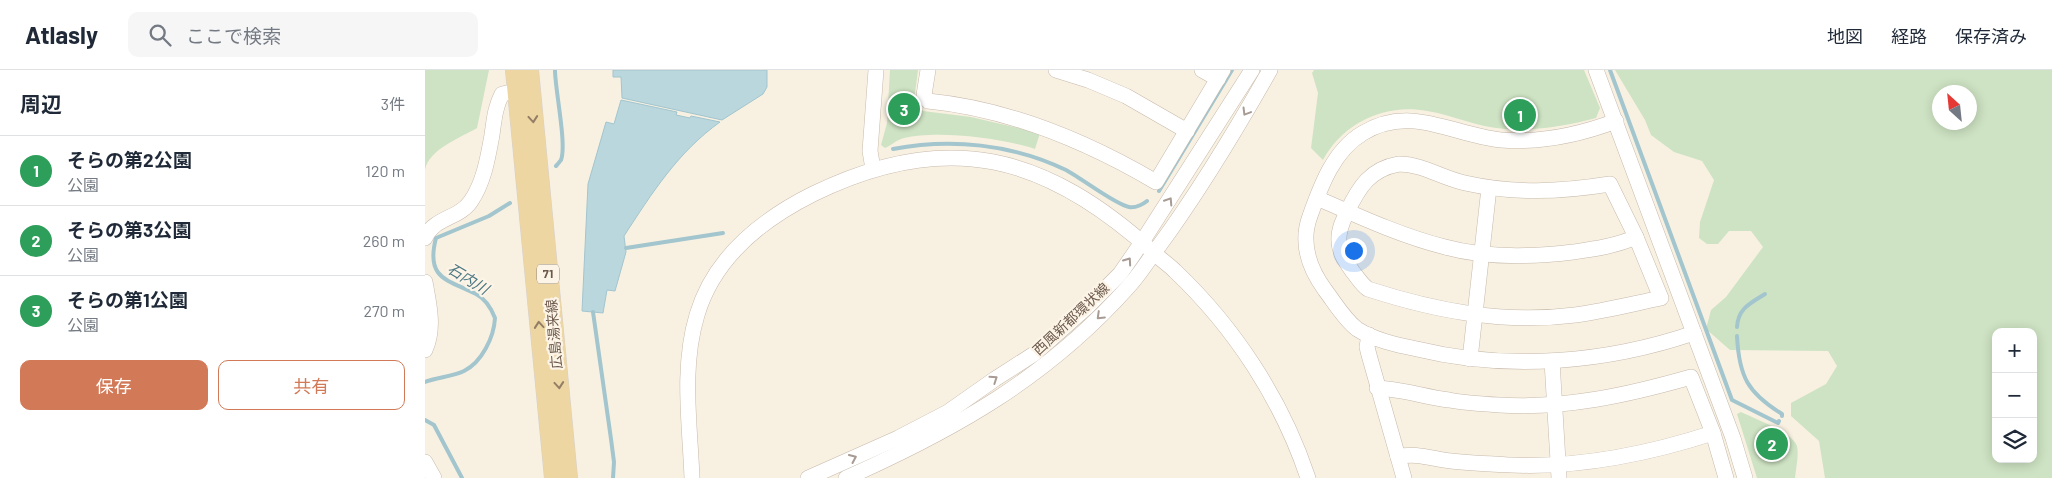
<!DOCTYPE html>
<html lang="ja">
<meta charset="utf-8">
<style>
body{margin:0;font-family:Barlow,"Noto Sans JP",sans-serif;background:#f6f6f7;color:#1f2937}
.controls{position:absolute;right:15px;bottom:15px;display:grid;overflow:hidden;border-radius:10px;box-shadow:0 2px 12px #0003}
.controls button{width:45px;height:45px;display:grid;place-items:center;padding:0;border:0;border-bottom:1px solid #e0e1e3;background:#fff;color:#1f2937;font:25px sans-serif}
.compass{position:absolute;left:1507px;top:15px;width:45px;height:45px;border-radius:50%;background:#fff;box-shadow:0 2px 12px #0003;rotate:333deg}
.you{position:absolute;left:928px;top:180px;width:18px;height:18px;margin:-12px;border:4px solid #fff;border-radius:50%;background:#1a73e8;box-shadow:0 0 0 8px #1a73e833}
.badge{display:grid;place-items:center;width:32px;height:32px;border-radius:50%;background:#d27957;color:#fff;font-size:16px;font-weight:700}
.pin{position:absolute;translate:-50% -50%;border:2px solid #fff;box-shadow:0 1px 5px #0006}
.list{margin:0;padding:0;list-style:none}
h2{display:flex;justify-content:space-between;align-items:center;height:65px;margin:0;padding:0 20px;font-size:21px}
h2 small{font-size:16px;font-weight:400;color:#747a83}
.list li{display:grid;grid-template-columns:32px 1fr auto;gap:15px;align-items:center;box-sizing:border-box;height:70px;padding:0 20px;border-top:1px solid #e0e1e3}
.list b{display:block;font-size:19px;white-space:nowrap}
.list p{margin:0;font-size:16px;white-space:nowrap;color:#747a83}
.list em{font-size:16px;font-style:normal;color:#747a83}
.actions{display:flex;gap:10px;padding:15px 20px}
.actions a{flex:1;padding:11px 0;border:1px solid #d27957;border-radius:10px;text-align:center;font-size:18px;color:#d27957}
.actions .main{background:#d27957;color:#fff}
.icon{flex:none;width:28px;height:28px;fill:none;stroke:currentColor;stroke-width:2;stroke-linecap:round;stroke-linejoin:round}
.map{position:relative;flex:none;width:1627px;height:408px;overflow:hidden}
header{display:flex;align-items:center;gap:30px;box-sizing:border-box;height:70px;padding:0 25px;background:#fff;border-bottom:1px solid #e0e1e3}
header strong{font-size:24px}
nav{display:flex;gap:28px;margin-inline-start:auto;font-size:18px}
.search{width:350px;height:45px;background:#f6f6f7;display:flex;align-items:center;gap:12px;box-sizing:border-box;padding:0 18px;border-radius:10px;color:#747a83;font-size:19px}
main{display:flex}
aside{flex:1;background:#fff}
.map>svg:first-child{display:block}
.green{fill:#cee3c3;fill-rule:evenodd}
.water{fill:#bad7de;stroke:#a2c5ce}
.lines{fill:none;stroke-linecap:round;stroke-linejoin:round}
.stream{stroke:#a2c5ce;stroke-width:4}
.minor-casing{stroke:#c7b9ab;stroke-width:16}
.major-casing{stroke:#d6d1cd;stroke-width:20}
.minor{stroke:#fff;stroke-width:15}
.major{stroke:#eed6a3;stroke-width:19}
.oneway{stroke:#a79b94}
.oneway2{stroke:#937e66}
.labels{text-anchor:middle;stroke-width:4.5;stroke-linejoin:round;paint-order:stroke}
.shield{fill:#fcf5e7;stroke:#97887a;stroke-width:1}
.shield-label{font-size:12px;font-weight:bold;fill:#6c594c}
.street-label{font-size:14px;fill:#6c594c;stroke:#fcf5e7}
.water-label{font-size:15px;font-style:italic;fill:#4d7782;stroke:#fcf5e7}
</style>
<header>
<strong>Atlasly</strong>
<div class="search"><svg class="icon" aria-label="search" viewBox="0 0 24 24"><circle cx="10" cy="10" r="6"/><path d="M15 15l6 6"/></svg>ここで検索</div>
<nav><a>地図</a><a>経路</a><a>保存済み</a></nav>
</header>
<main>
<aside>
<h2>周辺<small>3件</small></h2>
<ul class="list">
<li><span class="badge" style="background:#2e9e5b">1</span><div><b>そらの第2公園</b><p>公園</p></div><em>120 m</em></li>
<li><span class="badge" style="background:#2e9e5b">2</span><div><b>そらの第3公園</b><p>公園</p></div><em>260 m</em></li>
<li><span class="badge" style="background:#2e9e5b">3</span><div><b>そらの第1公園</b><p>公園</p></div><em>270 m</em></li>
</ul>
<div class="actions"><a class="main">保存</a><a>共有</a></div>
</aside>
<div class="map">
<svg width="1627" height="408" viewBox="0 0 1627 408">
<rect width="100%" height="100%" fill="#f8f1e2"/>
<g class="green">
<path d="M 0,0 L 64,0 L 52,58 C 35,68 4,79 0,100 Z"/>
<path d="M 465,0 L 493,0 L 489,31 L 498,41 L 546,47 L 615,63 L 610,79 C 577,68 513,60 479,68 C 471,70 464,77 460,78 L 456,75 L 462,53 Z"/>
<path d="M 889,0 L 1159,0 L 1175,38 L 1171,48 C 1141,56 1111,61 1080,59 C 1051,57 1028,45 1002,41 C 960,33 918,53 898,90 L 886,78 L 893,23 L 887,3 Z"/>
<path d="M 1190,0 L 1627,0 L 1627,408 L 1400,408 L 1394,371 L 1366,346 L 1366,333 L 1401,314 L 1412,296 L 1403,281 L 1305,280 L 1281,259 L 1286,240 L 1301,227 L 1338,177 L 1326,161 L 1304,161 L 1293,174 L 1282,174 L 1274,168 L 1275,152 L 1289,110 L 1277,91 L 1249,82 L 1226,65 L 1220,50 ZM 1514,22 L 1544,22 L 1544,52 L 1514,52 ZM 1571,262 L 1608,262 L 1608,389 L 1571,389 Z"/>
<path d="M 1316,342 C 1330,349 1367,362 1372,376 C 1374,385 1371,398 1370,408 L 1332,408 L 1312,344 Z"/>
</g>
<g class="water">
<path d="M 188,0 L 342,0 L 342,17 L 338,24 L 297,50 L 197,28 L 196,7 L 188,7 Z"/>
<path d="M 196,30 L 252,42 L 251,45 L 265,48 L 266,46 L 295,52 C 253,82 227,123 199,166 L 201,182 L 190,221 L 182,220 L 178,243 L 157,241 L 163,114 L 181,52 L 189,54 Z"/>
</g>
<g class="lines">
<g class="stream">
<path d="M 130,0 C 130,20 142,74 136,90 C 136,90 132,95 131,96"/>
<path d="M 1185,0 L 1307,330 L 1353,353 L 1354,351"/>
<path d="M 468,79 C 526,68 587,74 641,100 C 656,108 691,135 704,137 C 711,138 717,135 722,131"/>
<path d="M 734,121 L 807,0"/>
<path d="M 201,178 L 298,163"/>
<path d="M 168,242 L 186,369 L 189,392 L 188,408"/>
<path d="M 1312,257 C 1313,238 1326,233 1340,224"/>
<path d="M 1312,266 C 1314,307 1323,323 1357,344 L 1357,346"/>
<path d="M 0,312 C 12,307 27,307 39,301 C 57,292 69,267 70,248 C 66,238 61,229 51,224 C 24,210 0,210 11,168 L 64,146 L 85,133"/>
<path d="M 0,350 L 9,355 L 37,408"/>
</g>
<g class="minor-casing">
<g id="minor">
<path d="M 503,0 L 499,25 L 503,31 C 585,39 661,71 731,112 L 798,0"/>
<path d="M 631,0 L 663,10 L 701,26 L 762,61"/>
<path d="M 777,0 L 793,9"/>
<path d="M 1171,0 L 1308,368 L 1320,408"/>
<path d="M 1191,51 C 1154,65 1116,73 1076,70 C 1027,65 986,34 938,63 C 909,80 896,115 885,146 C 875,173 884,198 900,220 C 910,233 919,249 932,259 C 949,270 972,275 992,279 C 1082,301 1181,293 1269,263"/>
<path d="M 974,94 C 997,94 1017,108 1040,113 C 1089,124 1135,122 1185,114 L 1211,167 L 1236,228 C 1207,234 1179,241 1150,245 C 1079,254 1011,241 943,219 C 937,215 933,208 928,202 C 921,192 914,183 914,171 C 913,160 918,151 922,142 C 934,117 945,99 974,94 Z"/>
<path d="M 448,99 L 445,81 L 451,0"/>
<path d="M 892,128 C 933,146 976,166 1020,177 C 1060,188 1107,187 1148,182 C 1169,179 1191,176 1211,167"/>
<path d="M 0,168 C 9,147 34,149 46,131 C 59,112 63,87 67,65 C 69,51 70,37 77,24 L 102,19"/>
<path d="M 0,212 C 4,234 10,259 0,280"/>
<path d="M 944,265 L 942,277 L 944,285 L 979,408"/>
<path d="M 1045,289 L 1064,118"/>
<path d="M 1127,291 L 1134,408"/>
<path d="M 952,318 C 977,319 1000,327 1024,330 C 1040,333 1057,334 1074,335 C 1140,339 1203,325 1266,307 L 1288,363 L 1301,408"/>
<path d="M 973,387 C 990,382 1008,389 1026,391 C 1045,393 1066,394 1086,395 C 1154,398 1223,384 1288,363"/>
<path d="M 0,392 L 9,408"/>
<path d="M 267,408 C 265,354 256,298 272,245 C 289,187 336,150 388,124 C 522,58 621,85 728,182 C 735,189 743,194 750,201 C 810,258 857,330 883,408"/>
<path d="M 383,408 L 473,368 L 523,342 L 570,309 L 609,284 L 661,238 L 695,204 L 717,172 L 827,0"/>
<path d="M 421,408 C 531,359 623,307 704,216 C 715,204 724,189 734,176 C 775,120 811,60 845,0"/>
</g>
</g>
<g class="major-casing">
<g id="major">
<path d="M 90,0 L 129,408"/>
<path d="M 104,0 L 143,408"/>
</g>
</g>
<use href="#minor" class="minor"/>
<use href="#major" class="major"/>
</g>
<defs><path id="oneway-chevron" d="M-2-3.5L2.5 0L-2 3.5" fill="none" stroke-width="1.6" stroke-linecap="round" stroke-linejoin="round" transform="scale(1.25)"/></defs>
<g class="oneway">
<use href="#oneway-chevron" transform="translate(821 42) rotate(121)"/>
<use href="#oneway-chevron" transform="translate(744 131) rotate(-57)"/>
<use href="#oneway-chevron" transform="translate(703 191) rotate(-55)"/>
<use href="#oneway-chevron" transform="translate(675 246) rotate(136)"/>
<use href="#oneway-chevron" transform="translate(569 309) rotate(-34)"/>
<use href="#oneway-chevron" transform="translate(428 388) rotate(-24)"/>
</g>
<g class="oneway2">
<use href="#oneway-chevron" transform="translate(108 49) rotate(85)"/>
<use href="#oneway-chevron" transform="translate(114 255) rotate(-95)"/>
<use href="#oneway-chevron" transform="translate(134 315) rotate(85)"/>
</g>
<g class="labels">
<rect class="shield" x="112" y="194.5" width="22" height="19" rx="4"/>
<g class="shield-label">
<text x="123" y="208">71</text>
</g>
<g class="street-label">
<text transform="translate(646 249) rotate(-43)" y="5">西風新都環状線</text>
<text transform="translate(129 264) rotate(-95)" y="5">広島湯来線</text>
</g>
<g class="water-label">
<text transform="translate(43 209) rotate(31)" y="5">石内川</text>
</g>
</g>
</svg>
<div class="controls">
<button>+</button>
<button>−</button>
<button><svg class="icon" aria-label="layers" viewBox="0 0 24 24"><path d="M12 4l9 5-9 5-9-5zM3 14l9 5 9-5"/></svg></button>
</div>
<svg class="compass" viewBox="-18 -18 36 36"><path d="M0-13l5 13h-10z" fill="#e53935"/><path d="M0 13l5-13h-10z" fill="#747a83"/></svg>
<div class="you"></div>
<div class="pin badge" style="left:1095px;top:45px;background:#2e9e5b">1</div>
<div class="pin badge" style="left:1347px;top:374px;background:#2e9e5b">2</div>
<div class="pin badge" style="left:479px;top:39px;background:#2e9e5b">3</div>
</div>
</main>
